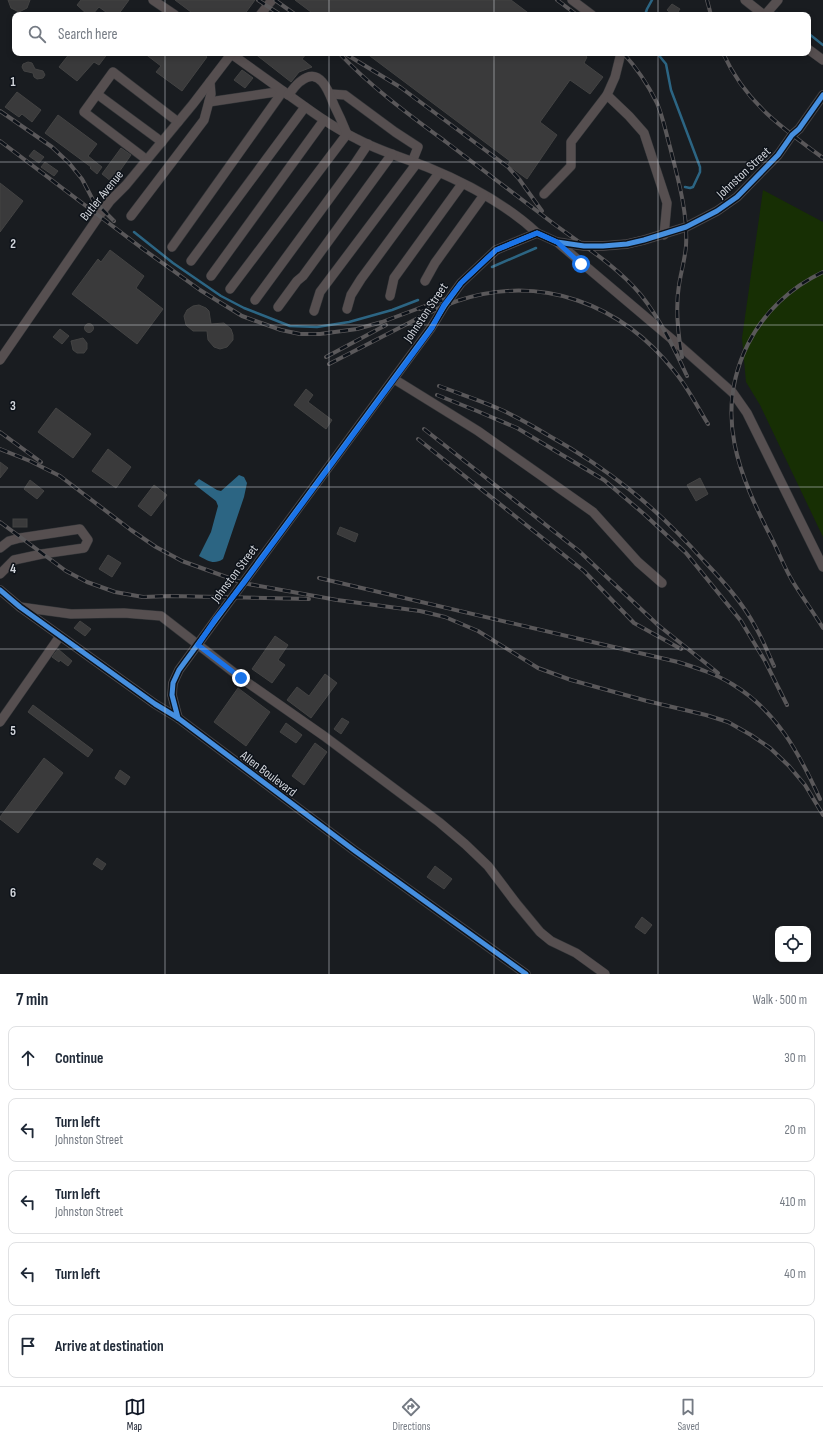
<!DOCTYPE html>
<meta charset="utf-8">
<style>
body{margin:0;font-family:"Sofia Sans Condensed",sans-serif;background:#f2f2f3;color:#1f2937}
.controls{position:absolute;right:12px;bottom:12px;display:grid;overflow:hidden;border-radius:8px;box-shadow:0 2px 6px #0003}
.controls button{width:36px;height:36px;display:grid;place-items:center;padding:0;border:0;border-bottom:1px solid #e0e1e3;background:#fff;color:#1f2937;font:20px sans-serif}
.stop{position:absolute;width:12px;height:12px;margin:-9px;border:3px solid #1a73e8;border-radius:50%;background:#fff}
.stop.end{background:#1a73e8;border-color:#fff;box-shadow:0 1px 4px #0008}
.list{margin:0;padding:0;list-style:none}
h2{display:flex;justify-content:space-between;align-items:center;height:52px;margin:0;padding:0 16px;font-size:17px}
h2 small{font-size:13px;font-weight:400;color:#747a83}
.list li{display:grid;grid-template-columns:26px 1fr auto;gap:12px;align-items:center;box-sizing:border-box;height:64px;margin:0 8px 8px;padding:0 8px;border:1px solid #e0e1e3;border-radius:8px}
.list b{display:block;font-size:15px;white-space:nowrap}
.list p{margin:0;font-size:13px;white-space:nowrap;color:#747a83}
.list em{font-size:13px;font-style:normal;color:#747a83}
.icon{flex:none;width:22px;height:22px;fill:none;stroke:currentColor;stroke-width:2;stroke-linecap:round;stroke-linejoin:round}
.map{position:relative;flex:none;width:823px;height:974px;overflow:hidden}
.search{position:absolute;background:#fff;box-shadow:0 2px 6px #0003;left:12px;right:12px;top:12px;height:44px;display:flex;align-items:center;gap:10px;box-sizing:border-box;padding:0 14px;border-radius:8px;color:#747a83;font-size:15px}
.sheet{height:412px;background:#fff}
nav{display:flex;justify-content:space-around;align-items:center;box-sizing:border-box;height:56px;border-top:1px solid #e0e1e3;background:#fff;font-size:11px;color:#747a83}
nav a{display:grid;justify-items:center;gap:2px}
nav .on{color:#111827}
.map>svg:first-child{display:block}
.green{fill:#172f04}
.water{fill:#2c6583}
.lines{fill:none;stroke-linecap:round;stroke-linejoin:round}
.stream{stroke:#2c6583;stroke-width:2.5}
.building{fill:#3a3a3b;stroke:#434343}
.minor-casing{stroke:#343639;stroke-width:10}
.minor{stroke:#564f50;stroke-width:9}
.rail-casing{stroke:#5a585a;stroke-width:4}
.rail{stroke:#0d1219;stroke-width:2.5;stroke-dasharray:8;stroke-linecap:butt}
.cycleway-casing{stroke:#0d1219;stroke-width:8}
.cycleway{stroke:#468fdf;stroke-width:5}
.route{stroke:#1a73e8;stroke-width:5}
.grid{fill:none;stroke:#d2d5db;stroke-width:1;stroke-opacity:0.55}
.labels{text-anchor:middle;stroke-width:3;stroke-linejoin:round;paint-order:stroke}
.street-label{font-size:13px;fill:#d2d5db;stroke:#0d1219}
.grid-label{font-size:13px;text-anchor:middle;font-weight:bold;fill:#d2d5db;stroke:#0d1219;stroke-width:3;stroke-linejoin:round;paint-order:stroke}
</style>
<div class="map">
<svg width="823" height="974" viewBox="0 0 823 974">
<rect width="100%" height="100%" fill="#191c20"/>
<path class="green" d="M 763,190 L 823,222 L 823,537 L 760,405 L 746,382 L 742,338 Z"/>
<path class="water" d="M 239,475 L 244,477 L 247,483 L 244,497 L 223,559 C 214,565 208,561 199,556 L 211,532 L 218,506 L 216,501 L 194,484 L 199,479 L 217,490 L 221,491 Z"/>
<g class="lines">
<g class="stream">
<path d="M 777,13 L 780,15"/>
<path d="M 645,15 L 647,9 L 652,0"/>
<path d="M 808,33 L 823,45"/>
<path d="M 657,53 L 666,64 L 671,90 L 700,167 L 700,172 L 693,187 L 690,188 L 685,187"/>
<path d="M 134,232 L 173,263 L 221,296 L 244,308 L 290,326 L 317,327 L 349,322 L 392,310 L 418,300"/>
<path d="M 492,267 L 536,248"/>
</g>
</g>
<g class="building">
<path d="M 8,0 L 30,0 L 27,8 L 19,12 L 11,8 Z"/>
<path d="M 81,0 L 129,0 L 118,15 L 110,15 L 99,7 L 92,15 L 88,15 L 77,5 Z"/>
<path d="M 175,0 L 255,0 L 244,15 L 195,15 Z"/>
<path d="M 295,0 L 511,0 L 531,15 L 315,15 Z"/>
<path d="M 672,4 L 680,9 L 676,15 L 673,15 L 667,10 Z"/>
<path d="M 70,53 L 108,53 L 99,65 L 94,62 L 77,81 L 59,67 Z"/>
<path d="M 144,53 L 202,53 L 207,57 L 182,91 L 156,72 L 161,66 Z"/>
<path d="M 254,53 L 307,53 L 302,59 L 312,67 L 299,72 L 291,82 Z"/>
<path d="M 366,53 L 582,53 L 587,57 L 584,63 L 603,77 L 590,94 L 570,80 L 540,122 L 557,135 L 527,179 L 508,165 L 510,161 Z"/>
<path d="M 28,62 L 32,63 L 35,69 L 43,71 L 45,75 L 43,78 L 37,79 L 34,77 L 33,73 L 24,71 L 22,67 L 23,64 Z"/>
<path d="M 242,70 L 253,78 L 245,88 L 234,80 Z"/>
<path d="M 17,92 L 41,110 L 32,122 L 22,114 L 19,117 L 5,107 Z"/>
<path d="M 58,115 L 97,144 L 88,156 L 102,167 L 97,174 L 90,168 L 91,167 L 45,133 Z"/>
<path d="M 121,148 L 131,155 L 112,182 L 102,174 Z"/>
<path d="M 34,150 L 44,157 L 39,163 L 29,156 Z"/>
<path d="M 45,162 L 58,171 L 54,176 L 41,167 Z"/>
<path d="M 0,183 L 23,201 L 0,232 Z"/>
<path d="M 110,250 L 144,276 L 136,288 L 163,309 L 137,344 L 72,294 L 98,259 L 101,262 Z"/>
<path d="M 199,305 L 206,308 L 209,311 L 211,324 L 224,323 L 231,329 L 233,335 L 233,340 L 227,347 L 220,349 L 214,347 L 208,340 L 207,331 L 193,331 L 186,325 L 184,316 L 187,310 L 193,306 Z"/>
<circle cx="89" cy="328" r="4.5"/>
<path d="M 60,329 L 69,336 L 62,344 L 53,337 Z"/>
<path d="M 83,338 L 87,343 L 87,349 L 84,353 L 77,353 L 73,350 L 71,341 Z"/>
<path d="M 306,389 L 313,395 L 308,402 L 332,420 L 326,429 L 294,405 Z"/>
<path d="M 56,408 L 91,434 L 73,458 L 38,432 Z"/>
<path d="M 108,449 L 131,467 L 116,488 L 92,471 Z"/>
<path d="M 0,462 L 8,468 L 0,478 Z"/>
<path d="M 700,478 L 708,494 L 696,501 L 687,485 Z"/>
<path d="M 30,480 L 44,491 L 37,499 L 24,489 Z"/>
<path d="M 154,485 L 167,495 L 151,516 L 138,506 Z"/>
<rect x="13" y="519" width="14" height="8"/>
<path d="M 340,527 L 358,534 L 355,542 L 337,534 Z"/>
<path d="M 108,555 L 121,563 L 112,577 L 99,569 Z"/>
<path d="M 80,621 L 91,629 L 85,636 L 74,628 Z"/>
<path d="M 275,636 L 288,645 L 278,660 L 285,665 L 272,683 L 252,669 Z"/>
<path d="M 58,649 L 72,661 L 68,666 L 60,660 L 59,662 L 52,657 Z"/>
<path d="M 325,674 L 337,683 L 311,718 L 287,700 L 297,687 L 309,696 Z"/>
<path d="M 238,688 L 270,712 L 246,746 L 214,722 Z"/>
<path d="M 33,705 L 93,750 L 88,757 L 28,712 Z"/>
<path d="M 342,718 L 349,722 L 341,734 L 334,729 Z"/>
<path d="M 286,723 L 302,735 L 296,743 L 280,732 Z"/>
<path d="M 315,743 L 327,752 L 304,785 L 292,776 Z"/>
<path d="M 44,758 L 63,773 L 18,833 L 0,819 L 0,817 Z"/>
<path d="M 120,770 L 130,777 L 125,785 L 115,778 Z"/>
<path d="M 97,858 L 106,864 L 102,870 L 93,864 Z"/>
<path d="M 435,866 L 452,879 L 444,889 L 427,877 Z"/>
<path d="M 642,917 L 652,925 L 645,934 L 635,927 Z"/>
</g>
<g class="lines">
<g class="minor-casing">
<g id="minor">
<path d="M 153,0 L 175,15"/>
<path d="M 572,0 L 592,15"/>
<path d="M 745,0 L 764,15"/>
<path d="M 260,15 L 272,0"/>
<path d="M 765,15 L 778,0"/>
<path d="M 808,49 L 823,60"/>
<path d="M 97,94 L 162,142"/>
<path d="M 331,94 L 345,95 L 395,132 L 418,147 L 412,162"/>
<path d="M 607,95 L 615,77 L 621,53"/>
<path d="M 209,102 L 283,91 C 307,108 330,126 357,139 C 379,151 404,158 427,167 C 466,183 506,204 537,233"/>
<path d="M 147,160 L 84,112 L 113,72 L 178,122"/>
<path d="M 544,194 L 571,166 L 571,142 L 607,95 L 629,116 L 644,133 L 667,203 L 664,235"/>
<path d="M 131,216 L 204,120 L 211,94 L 210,82"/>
<path d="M 557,242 L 680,346 L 733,393 L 747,413 L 823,567"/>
<path d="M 172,247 L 283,91 L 230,53"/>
<path d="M 191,261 L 305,107"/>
<path d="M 211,276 L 324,120"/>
<path d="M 425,281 L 435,263 L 484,195"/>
<path d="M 230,289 L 347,134 C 343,124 339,115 334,105 C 329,92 320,66 301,81 C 296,84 292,91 288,95"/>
<path d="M 390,296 L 394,278 L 462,184"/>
<path d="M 255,300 L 354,165 L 368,144"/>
<path d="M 278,307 L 297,281 L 303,276 L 392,154"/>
<path d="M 347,309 L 351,295 L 361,279 L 439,173"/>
<path d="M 314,311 L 320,292 L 417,163"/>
<path d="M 0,360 L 99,216 L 110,201 L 126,185 L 193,104 L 232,53"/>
<path d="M 394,379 L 478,431 L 593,512 L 638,562 L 662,583"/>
<path d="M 0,548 L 9,541 L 20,538 L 80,529 L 88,540 L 84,548 L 42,554 L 14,560 L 0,574"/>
<path d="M 0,590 L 20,607 L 155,704 L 178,718 L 355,851 L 526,974"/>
<path d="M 20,607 L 71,614 L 124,613 L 161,616 L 241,678 L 324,736 L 439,822 L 465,844 L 488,866 L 516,903 L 540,932 L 551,941 L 576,953 L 605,974"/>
<path d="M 178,718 L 172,695 L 173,683 L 179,670 L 217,618 L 243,583 L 431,328 L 445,305 L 461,283 L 496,250 L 537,233 L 557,242 L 584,246 L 603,246 L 627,244 L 644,240 L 686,227 L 717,211 L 737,197 L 778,155 L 792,135 L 799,129 L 823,95"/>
<path d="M 0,722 L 60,636"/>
</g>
</g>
<use href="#minor" class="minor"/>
<g class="rail-casing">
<g id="rail">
<path d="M 258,0 L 281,15"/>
<path d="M 275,0 L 296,15"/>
<path d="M 557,0 L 577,15"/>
<path d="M 707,0 L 711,15"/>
<path d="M 339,53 C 371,87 408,114 446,142 C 482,169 518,197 554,224 C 584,246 617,266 641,295 C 660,319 674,348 687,376"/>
<path d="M 344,53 L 400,87 L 508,167 L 519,179 L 542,211"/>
<path d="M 623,53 C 637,68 648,85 657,103 C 663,117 666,133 670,147 C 678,179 688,213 686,246 C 685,259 681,272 679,285 C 675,309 678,334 682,357"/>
<path d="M 723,53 C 745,102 781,127 823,158"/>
<path d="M 0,111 L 52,147 L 69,163 L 82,179 L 93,200 L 114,221"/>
<path d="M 0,141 L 143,249 L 200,290 L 242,316 L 281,330 L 300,334 L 320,334 L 357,329 L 382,322 L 425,306"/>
<path d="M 823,272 C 791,287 764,312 748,344 C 713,414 739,475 772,539 C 779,553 785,569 793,582 C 803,598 813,612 823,628"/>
<path d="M 420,309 L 448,298"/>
<path d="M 326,357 L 386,325"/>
<path d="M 329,364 C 354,351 380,338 405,325 C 422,316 439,307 457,301 C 541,273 622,304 675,372 C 688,388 697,406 708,424"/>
<path d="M 439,386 C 460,394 482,401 504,411 C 518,418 533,426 546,434 C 609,469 656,507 704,561 C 723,581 743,603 756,628 C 763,640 768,653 774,666"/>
<path d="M 437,395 L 477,411 L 517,428 L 569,459 L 604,480 L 644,514 L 686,553 L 741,621 L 765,661 L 787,705"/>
<path d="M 424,429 L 579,551 L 658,625 L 718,673"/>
<path d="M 0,432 L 41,462"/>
<path d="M 418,439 L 584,571 L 634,623 L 681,649"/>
<path d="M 0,449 L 30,461 L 60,476 L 131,530 L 156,547 L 182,561 L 243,583 L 337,600 L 420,611 L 445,617 L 478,631 L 538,668 L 571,680 L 647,701 L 706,715 L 728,722 L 751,735 L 770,748 L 789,766 L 805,785 L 823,815"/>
<path d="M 0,522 L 66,571 L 87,582 L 115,592 L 143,597 L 170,596 L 309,599"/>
<path d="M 319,578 L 678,662 C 697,668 716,674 732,684 C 777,711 799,753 820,799"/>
</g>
</g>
<use href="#rail" class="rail"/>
<g class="cycleway-casing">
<g id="cycleway">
<path d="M 0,590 L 20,607 L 155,704 L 178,718 L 355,851 L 526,974"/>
<path d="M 178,718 L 172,695 L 173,683 L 179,670 L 217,618 L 243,583 L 431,328 L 445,305 L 461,283 L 496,250 L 537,233 L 557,242 L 584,246 L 603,246 L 627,244 L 644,240 L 686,227 L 717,211 L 737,197 L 778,155 L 792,135 L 799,129 L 823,95"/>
</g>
</g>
<use href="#cycleway" class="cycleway"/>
</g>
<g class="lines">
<path class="route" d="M 241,678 L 198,645 L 216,618 L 243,584 L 432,328 L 444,305 L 461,283 L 496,250 L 537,233 L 557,242 L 581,264"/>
</g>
<path class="grid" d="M 165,0 L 165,15M 329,0 L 329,15M 494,0 L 494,15M 658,0 L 658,15M 165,53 L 165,974M 329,53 L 329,974M 494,53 L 494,974M 658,53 L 658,974M 0,162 L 823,162M 0,325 L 823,325M 0,487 L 823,487M 0,649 L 823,649M 0,812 L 823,812"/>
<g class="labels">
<g class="street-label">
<text transform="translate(743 172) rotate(-43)" y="5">Johnston Street</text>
<text transform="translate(101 195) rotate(-51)" y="5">Butler Avenue</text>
<text transform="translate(425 312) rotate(-56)" y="5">Johnston Street</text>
<text transform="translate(234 573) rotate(-53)" y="5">Johnston Street</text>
<text transform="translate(269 773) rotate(37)" y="5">Allen Boulevard</text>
</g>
</g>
<g class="grid-label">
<text x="13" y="86">1</text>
<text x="13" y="248">2</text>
<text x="13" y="410">3</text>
<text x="13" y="573">4</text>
<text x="13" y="735">5</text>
<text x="13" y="897">6</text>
</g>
</svg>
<div class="controls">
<button><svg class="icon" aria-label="locate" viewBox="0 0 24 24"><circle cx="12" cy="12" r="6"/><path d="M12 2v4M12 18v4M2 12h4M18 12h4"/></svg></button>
</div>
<div class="stop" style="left:581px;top:264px"></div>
<div class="stop end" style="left:241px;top:678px"></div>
<div class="search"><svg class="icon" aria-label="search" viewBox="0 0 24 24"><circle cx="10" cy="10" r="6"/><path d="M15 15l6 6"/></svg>Search here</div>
</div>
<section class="sheet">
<h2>7 min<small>Walk · 500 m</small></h2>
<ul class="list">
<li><svg class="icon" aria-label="ahead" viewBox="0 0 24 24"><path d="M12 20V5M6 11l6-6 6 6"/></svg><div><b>Continue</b></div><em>30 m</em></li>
<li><svg class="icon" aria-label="left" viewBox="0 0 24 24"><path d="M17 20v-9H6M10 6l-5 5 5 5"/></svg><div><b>Turn left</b><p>Johnston Street</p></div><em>20 m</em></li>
<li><svg class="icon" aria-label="left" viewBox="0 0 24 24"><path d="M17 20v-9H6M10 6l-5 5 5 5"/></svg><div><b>Turn left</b><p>Johnston Street</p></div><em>410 m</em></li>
<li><svg class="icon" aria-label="left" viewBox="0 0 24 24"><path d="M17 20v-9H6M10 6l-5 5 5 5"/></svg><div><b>Turn left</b></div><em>40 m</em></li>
<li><svg class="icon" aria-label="arrive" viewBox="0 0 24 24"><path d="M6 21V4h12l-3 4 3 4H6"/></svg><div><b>Arrive at destination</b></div></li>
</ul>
</section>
<nav>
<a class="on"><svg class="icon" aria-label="map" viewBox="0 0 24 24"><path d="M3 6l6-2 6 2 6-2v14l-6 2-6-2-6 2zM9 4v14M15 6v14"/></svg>Map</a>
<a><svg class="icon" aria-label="directions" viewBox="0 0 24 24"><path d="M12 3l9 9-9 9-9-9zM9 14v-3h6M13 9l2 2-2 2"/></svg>Directions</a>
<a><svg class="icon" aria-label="saved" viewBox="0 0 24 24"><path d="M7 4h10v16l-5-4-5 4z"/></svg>Saved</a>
</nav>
